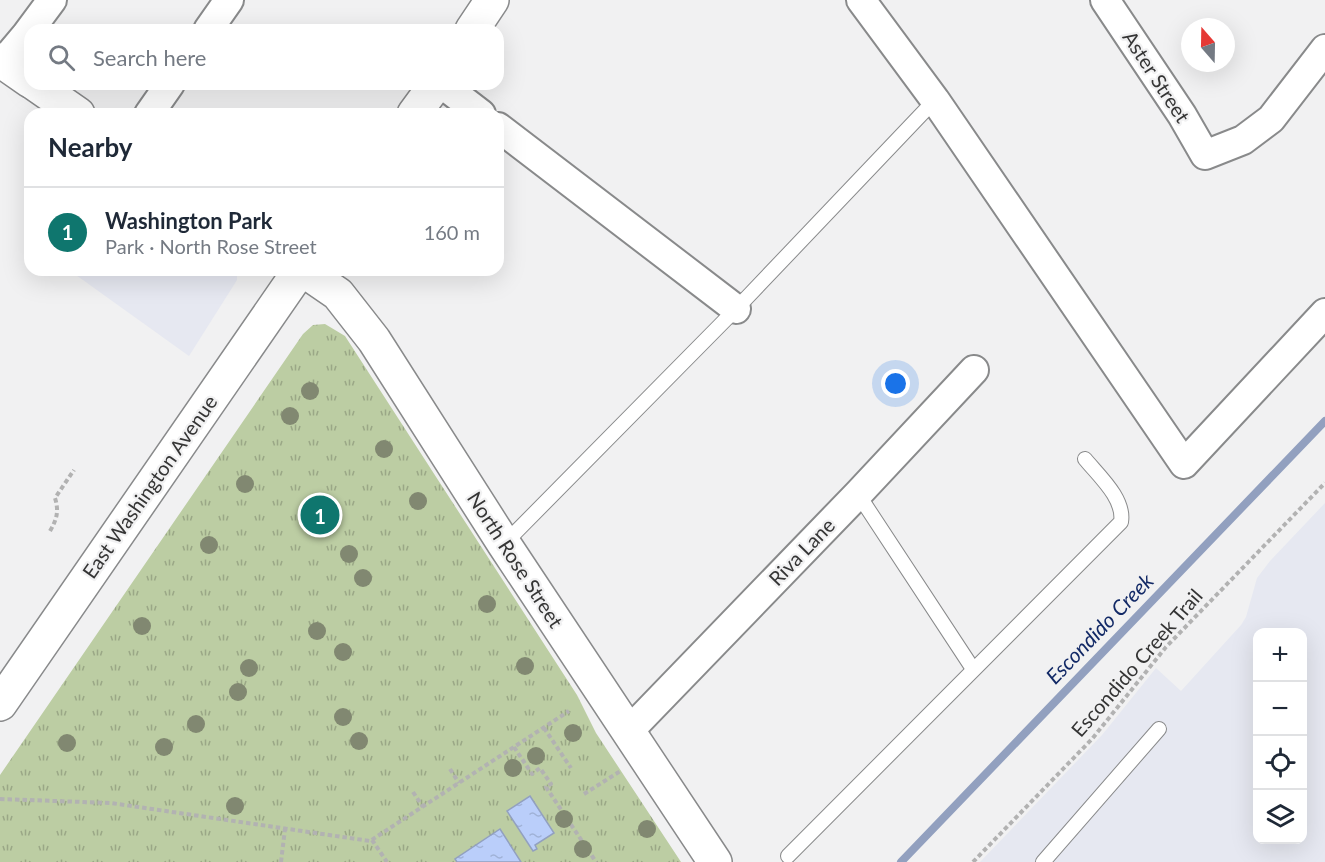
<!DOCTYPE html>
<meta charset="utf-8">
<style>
body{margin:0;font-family:Lato,sans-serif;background:#f6f6f7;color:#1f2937}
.controls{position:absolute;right:18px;bottom:18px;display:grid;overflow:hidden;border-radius:12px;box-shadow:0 6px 24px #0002}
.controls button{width:54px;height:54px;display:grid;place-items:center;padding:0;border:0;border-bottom:2px solid #e0e1e3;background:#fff;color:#1f2937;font:30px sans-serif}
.compass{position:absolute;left:1181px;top:18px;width:54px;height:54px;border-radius:50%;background:#fff;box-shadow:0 6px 24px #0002;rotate:340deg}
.you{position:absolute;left:896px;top:384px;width:21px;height:21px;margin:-15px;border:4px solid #fff;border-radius:50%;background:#1a73e8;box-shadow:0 0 0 9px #1a73e833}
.badge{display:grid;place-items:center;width:39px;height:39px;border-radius:50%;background:#0f766e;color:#fff;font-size:20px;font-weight:700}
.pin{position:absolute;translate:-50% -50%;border:3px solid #fff;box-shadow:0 2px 6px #0006}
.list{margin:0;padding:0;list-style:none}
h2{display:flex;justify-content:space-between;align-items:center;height:78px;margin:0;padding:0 24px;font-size:26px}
h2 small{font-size:20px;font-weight:400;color:#747a83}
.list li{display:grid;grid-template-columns:39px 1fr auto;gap:18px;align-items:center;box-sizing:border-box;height:90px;padding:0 24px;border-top:2px solid #e0e1e3}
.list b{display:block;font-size:22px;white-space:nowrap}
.list p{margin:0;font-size:20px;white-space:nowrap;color:#747a83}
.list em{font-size:20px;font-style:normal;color:#747a83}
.icon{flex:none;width:33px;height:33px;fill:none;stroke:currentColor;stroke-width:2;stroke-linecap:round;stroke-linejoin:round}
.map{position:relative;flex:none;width:1325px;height:862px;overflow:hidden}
.search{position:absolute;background:#fff;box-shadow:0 6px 24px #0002;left:24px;top:24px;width:480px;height:66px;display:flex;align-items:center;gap:15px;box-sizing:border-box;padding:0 21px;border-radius:18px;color:#747a83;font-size:22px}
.panel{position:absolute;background:#fff;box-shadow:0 6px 24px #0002;left:24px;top:108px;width:480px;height:168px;border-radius:18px}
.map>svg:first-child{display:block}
.built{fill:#e6e8f1;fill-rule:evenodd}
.park{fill:url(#park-tufts)}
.water{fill:url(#water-ripples);stroke:#92a0bf;stroke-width:1.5}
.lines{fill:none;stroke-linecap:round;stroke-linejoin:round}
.stream{stroke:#92a0bf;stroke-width:8}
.lane-casing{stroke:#898a8b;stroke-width:16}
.street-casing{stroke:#898a8b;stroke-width:32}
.secondary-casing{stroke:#898a8b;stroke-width:36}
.path{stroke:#b2b2b2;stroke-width:4;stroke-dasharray:4.5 3;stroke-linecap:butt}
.lane{stroke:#fff;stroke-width:14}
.street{stroke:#fff;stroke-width:28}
.secondary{stroke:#fff;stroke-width:33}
.tree{fill:#818871}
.labels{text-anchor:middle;stroke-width:4.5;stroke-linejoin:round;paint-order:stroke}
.street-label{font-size:20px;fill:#353535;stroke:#f1f1f2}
.water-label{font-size:21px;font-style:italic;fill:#122966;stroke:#f1f1f2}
</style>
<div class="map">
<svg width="1325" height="862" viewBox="0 0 1325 862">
<defs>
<pattern id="park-tufts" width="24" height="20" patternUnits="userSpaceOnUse" patternTransform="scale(1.5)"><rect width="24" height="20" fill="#bccda3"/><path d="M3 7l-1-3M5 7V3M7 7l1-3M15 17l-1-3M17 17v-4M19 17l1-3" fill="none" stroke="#9aa786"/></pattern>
<pattern id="water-ripples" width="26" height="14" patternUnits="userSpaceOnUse" patternTransform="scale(1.5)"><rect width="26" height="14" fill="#bacefa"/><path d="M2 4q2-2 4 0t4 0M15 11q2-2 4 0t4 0" fill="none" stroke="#a0b2d7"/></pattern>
</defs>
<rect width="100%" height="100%" fill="#f1f1f2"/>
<g class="built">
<path d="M 69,270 L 237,270 L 237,280 L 189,356 Z"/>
<path d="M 1325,503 L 1325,862 L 980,862 L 1102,735 L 1156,668 L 1181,691 L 1241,625 L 1246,617 L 1257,578 L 1270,561 ZM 1258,632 L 1302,632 L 1302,840 L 1258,840 Z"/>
</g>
<path class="park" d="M 325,324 L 345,336 L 577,695 L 596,733 L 681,862 L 0,862 L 0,775 L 303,334 L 313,325 Z"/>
<g class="water">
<path d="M 530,796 L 554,833 L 535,845 L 537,849 L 533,851 L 507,811 Z"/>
<path d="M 500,829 L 521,862 L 457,862 L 455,859 Z"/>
</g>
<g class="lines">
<path class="stream" d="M 901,862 L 1325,421"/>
<g class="lane-casing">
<g id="lane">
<path d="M 858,494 L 973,669"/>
<path d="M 504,544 L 736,309 L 935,100"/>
<path d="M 788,856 L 1121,522 C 1125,499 1099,476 1085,459"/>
<path d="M 1043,862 L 1159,729"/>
</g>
</g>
<g class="street-casing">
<g id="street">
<path d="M 861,0 L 935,100 L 1184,464 L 1325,313"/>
<path d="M 1105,0 L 1182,115 L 1205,155 L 1243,140 L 1271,119 L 1325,49"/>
<path d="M 208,30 L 229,0"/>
<path d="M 0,66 L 26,35 L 52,0"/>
<path d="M 442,84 L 481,114"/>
<path d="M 149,114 L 170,84"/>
<path d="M 498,127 L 736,309"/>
<path d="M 628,732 L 858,494 L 974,370"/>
</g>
</g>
<g class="secondary-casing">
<g id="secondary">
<path d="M 472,30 L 492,0"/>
<path d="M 0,60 L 30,81"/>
<path d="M 35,84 L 78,114"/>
<path d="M 414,114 L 436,84"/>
<path d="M 303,270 L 338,294 L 374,340 L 504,544 L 715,862"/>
<path d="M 0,704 L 300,270"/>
</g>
</g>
<g class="path">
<path d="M 50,531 C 57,519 59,511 55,498 L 74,470"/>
<path d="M 544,728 L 571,768"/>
<path d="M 514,747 L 532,774 L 540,768 L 551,784 L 546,787 L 596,862"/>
<path d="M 450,769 L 459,783"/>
<path d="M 413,792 L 423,807"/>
<path d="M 584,794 L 622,770"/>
<path d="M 0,799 L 111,803 L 370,841 L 569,711"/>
<path d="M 372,840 L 387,862"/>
<path d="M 281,862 L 285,829"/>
<path d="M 973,862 L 1092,739 L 1166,647 L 1325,483"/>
</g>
<use href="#lane" class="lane"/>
<use href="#street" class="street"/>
<use href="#secondary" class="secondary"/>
</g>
<g class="tree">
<circle cx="310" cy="391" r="9"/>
<circle cx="290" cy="416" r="9"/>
<circle cx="384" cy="449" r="9"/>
<circle cx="245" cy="484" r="9"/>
<circle cx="418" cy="501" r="9"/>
<circle cx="209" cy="545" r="9"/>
<circle cx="349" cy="554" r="9"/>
<circle cx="363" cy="578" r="9"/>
<circle cx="487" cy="604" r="9"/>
<circle cx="142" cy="626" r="9"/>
<circle cx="317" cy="631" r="9"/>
<circle cx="343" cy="652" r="9"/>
<circle cx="525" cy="666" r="9"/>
<circle cx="249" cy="668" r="9"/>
<circle cx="238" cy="692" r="9"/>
<circle cx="343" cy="717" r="9"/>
<circle cx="196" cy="724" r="9"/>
<circle cx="573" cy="733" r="9"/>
<circle cx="359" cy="741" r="9"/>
<circle cx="67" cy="743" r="9"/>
<circle cx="164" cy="747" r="9"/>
<circle cx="536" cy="756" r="9"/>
<circle cx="513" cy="768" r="9"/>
<circle cx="235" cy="806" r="9"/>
<circle cx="564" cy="819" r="9"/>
<circle cx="647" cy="829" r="9"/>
<circle cx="583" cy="849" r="9"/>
</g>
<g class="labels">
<g class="street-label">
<text transform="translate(1156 77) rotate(57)" y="7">Aster Street</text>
<text transform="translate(150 487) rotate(-55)" y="7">East Washington Avenue</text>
<text transform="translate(802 552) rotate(-46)" y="7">Riva Lane</text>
<text transform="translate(515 560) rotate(57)" y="7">North Rose Street</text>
<text transform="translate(1137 663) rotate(-49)" y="7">Escondido Creek Trail</text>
</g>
<g class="water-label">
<text transform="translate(1100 629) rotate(-46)" y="7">Escondido Creek</text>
</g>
</g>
</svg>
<div class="controls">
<button>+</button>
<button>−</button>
<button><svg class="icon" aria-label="locate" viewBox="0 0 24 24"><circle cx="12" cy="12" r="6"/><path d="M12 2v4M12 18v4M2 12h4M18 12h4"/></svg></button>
<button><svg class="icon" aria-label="layers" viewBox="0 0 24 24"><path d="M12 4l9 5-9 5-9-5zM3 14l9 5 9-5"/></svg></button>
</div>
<svg class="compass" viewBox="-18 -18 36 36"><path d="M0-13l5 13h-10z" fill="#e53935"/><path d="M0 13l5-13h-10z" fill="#747a83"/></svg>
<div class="you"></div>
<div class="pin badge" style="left:320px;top:515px">1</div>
<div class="search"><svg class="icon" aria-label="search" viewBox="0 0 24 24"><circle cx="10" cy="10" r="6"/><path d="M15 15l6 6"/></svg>Search here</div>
<section class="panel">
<h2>Nearby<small></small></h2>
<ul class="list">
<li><span class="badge">1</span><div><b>Washington Park</b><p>Park · North Rose Street</p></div><em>160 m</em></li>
</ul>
</section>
</div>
